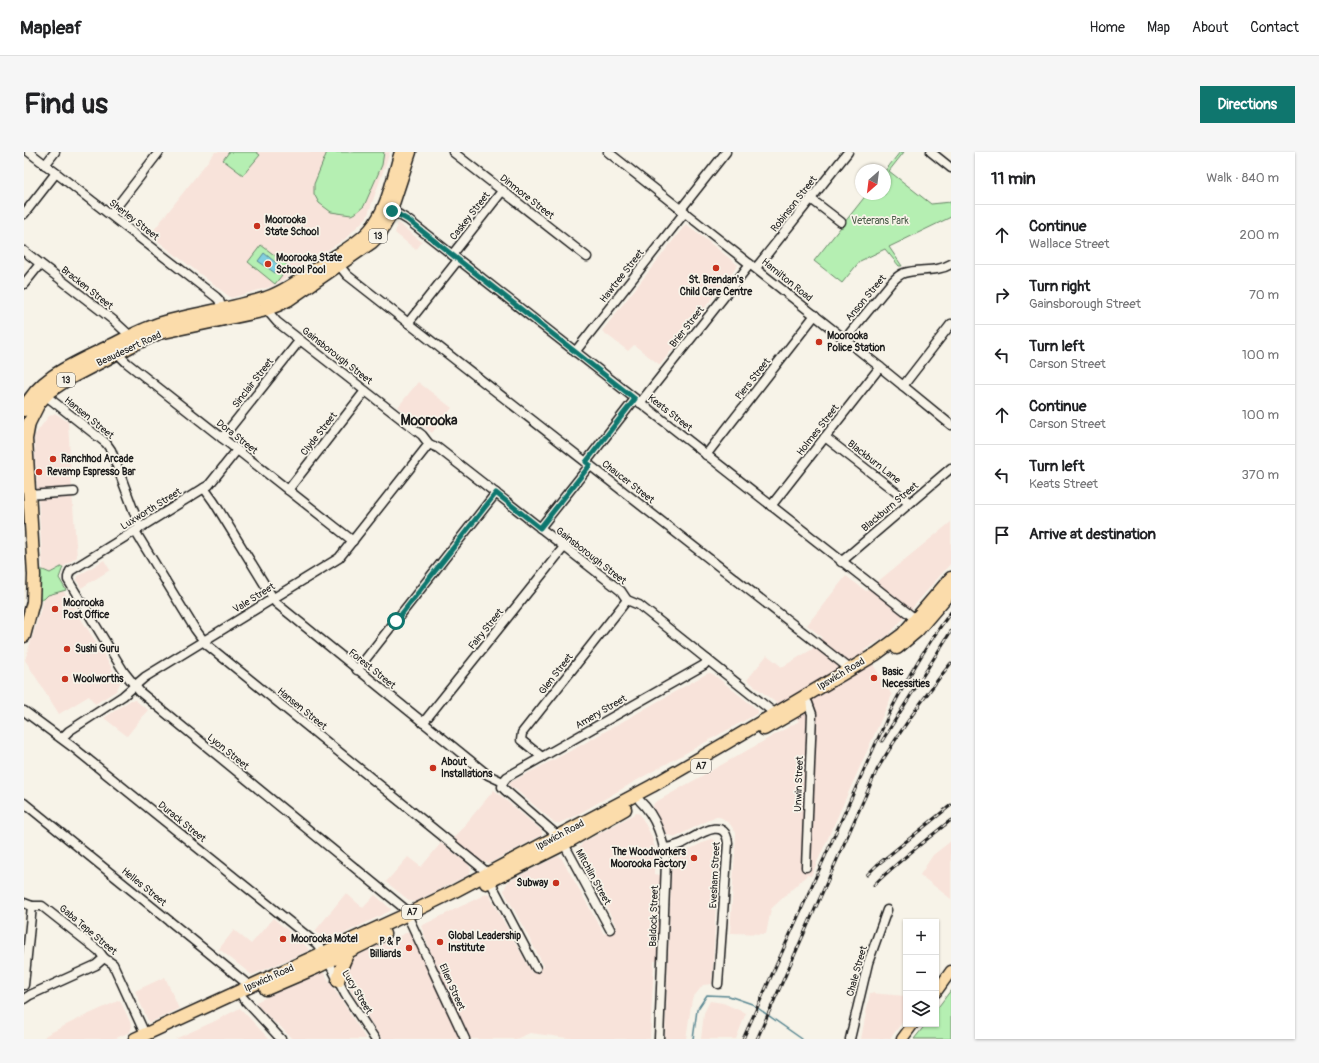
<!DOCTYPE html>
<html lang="en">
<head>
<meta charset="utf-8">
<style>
  body { margin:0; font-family:Pangolin,sans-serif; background:#f6f6f6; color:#202124 }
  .controls { position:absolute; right:12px; bottom:12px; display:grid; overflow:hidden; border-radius:0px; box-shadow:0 1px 3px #0004 }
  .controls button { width:36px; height:36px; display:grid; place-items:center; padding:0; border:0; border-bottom:1px solid #e0e0e0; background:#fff; color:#202124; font:20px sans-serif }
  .compass { position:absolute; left:831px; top:12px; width:36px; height:36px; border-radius:50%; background:#fff; box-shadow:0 1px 3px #0004; rotate:208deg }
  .stop { position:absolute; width:12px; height:12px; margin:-9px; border:3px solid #0f766e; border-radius:50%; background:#fff }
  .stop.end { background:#0f766e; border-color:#fff; box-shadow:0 1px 4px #0008 }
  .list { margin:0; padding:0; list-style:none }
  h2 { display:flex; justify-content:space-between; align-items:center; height:52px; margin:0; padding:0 16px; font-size:17px }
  h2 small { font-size:13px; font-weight:400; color:#757577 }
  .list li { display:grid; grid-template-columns:26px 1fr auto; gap:12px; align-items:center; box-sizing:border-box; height:60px; padding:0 16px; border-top:1px solid #e0e0e0 }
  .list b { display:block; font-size:15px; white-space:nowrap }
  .list p { margin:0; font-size:13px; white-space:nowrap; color:#757577 }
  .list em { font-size:13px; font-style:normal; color:#757577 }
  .icon { flex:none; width:22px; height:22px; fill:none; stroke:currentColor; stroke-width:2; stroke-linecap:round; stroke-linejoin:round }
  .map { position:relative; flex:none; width:927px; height:887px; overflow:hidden; border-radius:0px }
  header { display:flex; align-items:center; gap:24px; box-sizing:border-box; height:56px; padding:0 20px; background:#fff; border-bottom:1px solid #e0e0e0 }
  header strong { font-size:19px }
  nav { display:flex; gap:22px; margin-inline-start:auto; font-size:14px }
  .intro { display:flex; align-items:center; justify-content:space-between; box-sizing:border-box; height:96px; padding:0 24px }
  h1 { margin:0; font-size:28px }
  .button { padding:10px 18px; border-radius:0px; background:#0f766e; color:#fff; font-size:14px; font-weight:700 }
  main { display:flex; gap:24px; padding:0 24px }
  aside { flex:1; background:#fff; border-radius:0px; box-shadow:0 1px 3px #0004 }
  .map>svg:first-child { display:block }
  .built { fill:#f8e3da }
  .green { fill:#b5efb2; stroke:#688667 }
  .water { fill:#82cfe1; stroke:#598792 }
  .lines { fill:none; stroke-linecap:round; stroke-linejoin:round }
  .stream { stroke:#598792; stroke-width:1.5 }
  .minor-casing { stroke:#1c1c1c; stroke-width:11 }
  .major-casing { stroke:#1c1c1c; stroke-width:13 }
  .highway-casing { stroke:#1c1c1c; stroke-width:15 }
  .minor { stroke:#f7f3e8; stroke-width:8 }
  .major { stroke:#fbdcab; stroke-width:10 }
  .highway { stroke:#fbdcab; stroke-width:12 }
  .rail-casing { stroke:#1c1c1c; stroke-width:3 }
  .rail { stroke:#f7f3e8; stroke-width:1.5; stroke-dasharray:4.5; stroke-linecap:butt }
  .route { stroke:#0f766e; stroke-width:5 }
  .poi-dot { fill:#c8321e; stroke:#f7f3e8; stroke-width:1.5 }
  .labels { text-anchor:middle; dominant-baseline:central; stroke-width:3.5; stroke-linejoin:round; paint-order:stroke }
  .shield { fill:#f7f3e8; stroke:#5e5c59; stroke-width:1 }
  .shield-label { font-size:9px; font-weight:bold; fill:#1c1c1c }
  .street-label { font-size:10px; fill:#1c1c1c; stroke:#f7f3e8 }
  .poi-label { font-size:10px; font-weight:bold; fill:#1c1c1c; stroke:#f7f3e8; text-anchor:start }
  .park-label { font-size:10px; fill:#4a5b49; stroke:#f7f3e8 }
  .district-label { font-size:14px; font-weight:bold; fill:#1c1c1c; stroke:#f7f3e8 }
</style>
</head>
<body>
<header>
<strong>Mapleaf</strong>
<nav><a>Home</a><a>Map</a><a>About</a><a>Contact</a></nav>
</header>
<div class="intro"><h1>Find us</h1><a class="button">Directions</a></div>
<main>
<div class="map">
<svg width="927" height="887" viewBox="0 0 927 887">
  <rect width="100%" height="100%" fill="#f7f3e8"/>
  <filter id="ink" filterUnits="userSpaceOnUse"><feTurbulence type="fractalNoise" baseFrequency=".025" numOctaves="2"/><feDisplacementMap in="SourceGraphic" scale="8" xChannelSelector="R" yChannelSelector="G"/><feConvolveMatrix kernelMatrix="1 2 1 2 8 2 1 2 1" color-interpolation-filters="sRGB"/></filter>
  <g filter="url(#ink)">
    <!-- built -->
    <g class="built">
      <path d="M191,0H366L343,65L321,87L249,134L207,146L126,83Z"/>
      <path d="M374,71L398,90L392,98L371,81Z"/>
      <path d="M662,72L714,113L636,213L610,193L604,199L578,179Z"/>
      <path d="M394,230L428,256L408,281L374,255Z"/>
      <path d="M31,261L44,270L48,339L13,340L10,284L24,265Z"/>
      <path d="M48,341L53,405L39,415H37L26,421L19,418L14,343Z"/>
      <path d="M927,370V411L865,483L840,498L868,543L787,724L783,723L747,757L742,782L706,781L712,681L706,672L698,666L692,664L652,685L643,683L629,655L630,651L775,569L723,528L743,503L758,515L787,498L798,485L783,473L822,424L842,439Z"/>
      <path d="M80,408L86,418L57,436L53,428L54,424Z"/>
      <path d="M39,438L95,527L96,531L92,539L71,552L65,544L35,562L1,508L20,447L24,443Z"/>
      <path d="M686,521L689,522L734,558V561L615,627L558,660L536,671H531L490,636L486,635L485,631L552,596L682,522Z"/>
      <path d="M107,548H111L124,558L103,584L80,566Z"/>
      <path d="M470,638L518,679V683L466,711L459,710L429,687Z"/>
      <path d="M612,661L616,662L627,683L631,696L630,722L637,723L634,809H630L626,887H551L506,881L492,887H446L410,809L397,774L464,741L508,821L520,814L480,739L482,733L485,729L534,704L537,705L580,782L593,776L554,699L558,691Z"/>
      <path d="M686,687L691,688L695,692L688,832L679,833L668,847L662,887H641L648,706Z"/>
      <path d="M927,689V747L896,723L909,703Z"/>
      <path d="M417,691L444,712L447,717L446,722L391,750L386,749L362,730L384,705L397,715Z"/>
      <path d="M322,741L339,756L351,743L367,757L366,759L311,786L302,788L291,779Z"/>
      <path d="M249,766L280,792L284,796V799L228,823L195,797L210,778L227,792Z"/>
      <path d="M386,779L401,809L437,887H358L329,843L323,831L321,826L323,814L328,807L332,804Z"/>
      <path d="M298,819L302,824L342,887H268L253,871L252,872L236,856L232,850Z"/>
      <path d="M141,825L155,857L125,871L111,839Z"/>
      <path d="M846,841L882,844V865L866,887H837Z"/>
      <path d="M96,848L108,874L106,880L90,887H19L22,883L52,868Z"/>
      <path d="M686,849L699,851L722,861L712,887H677L680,861Z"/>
      <path d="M216,856L245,887H151L189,870Z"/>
    </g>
    <!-- green -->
    <g class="green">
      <path d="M205,0H232L236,3L219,23L199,8Z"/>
      <path d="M303,0H360L358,13L340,54L333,60L327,63L307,60L295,51L290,42V32Z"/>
      <path d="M876,0H880L865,19L907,52L927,50V65L865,95L878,114H875L861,97L836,109L818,131L790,109L843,42H861V19Z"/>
      <path d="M237,93L265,114L251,132L224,110Z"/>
      <path d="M37,415H39L35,426L42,438L24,443L20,447H13V418H19L26,421Z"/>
      <path d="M927,838V887H890L902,872H912V858Z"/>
    </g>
    <!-- water -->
    <path class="water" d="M240,101L256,114L251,121L234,109Z"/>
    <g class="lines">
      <!-- stream -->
      <path class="stream" d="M669,887L673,858L683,843L705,844L728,852L778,887"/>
      <!-- minor casing -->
      <g class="minor-casing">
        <g id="minor">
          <path d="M5,0L192,145L195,148L198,157"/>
          <path d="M429,0L563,105"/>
          <path d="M584,0L856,215L927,273"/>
          <path d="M907,0L927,16"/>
          <path d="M21,13L31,0"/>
          <path d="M787,47L817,70"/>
          <path d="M657,57L702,0"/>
          <path d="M364,58L374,62L384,68L894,469"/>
          <path d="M0,62L32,21"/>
          <path d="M87,62L135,0"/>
          <path d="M0,99L89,168L102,180L106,188"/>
          <path d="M428,103L479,38"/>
          <path d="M315,113L323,123L826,517"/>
          <path d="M732,116L824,0"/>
          <path d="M0,132L16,112"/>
          <path d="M243,152L247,163L253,170L398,283L405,292L414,296L597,439L603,448L615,453L754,564"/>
          <path d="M384,171L434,108"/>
          <path d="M821,187L867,131C871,127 874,123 880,121C896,116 912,121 927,112"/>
          <path d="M92,197L97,205L103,211L329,389"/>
          <path d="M551,200L661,60"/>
          <path d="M879,234L927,172"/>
          <path d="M21,243L82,291L87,298L116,376"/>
          <path d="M616,251L726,112"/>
          <path d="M801,285L886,351"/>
          <path d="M198,286L276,188"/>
          <path d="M213,298L185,333L46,419L44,425V428L100,520L116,540L386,761"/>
          <path d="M682,303L791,163"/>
          <path d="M562,310L611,247"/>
          <path d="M180,336L190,350L252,451L464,623L479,630"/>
          <path d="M264,338L341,239"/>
          <path d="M4,343L50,340"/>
          <path d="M747,354L856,215"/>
          <path d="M516,376L566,313"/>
          <path d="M111,379L171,477L182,492L464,721"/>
          <path d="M817,410L927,316"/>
          <path d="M333,518L472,341"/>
          <path d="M0,559L50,596L293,792L300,801L321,842L351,887"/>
          <path d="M399,571L540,395"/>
          <path d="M38,586L45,579L99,544L121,525L315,406L405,292"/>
          <path d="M518,605L497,588L498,581L603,448"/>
          <path d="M479,630L483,625L680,513L684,508"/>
          <path d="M479,630L478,635L481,638L534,684L540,692L586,777"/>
          <path d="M616,649C632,664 640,689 642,710L635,887"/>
          <path d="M0,651L227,835"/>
          <path d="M641,696C647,695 653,694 659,691C672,685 701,662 704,691L694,832"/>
          <path d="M782,715L788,562L784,551"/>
          <path d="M466,729L512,816"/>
          <path d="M0,751L8,754H18L75,799L80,806L89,812L121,882"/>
          <path d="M386,769L441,887"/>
          <path d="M0,833L8,754"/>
          <path d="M219,846L257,887"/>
          <path d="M0,847L6,843L72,813L80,806"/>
          <path d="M826,887L844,811L863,758"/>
        </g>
      </g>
      <!-- major casing -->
      <g class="major-casing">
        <g id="major">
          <path d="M912,840L927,819"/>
          <path d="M878,887L889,872"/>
        </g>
      </g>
      <!-- highway casing -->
      <g class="highway-casing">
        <g id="highway">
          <path d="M0,258C14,224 55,210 86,194C103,186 120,176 138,171C172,161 208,157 242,146C264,138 284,122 304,109C318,100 335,91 346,78C364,57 369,26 377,0"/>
          <path d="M0,484L9,450L10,423L2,287L5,271L15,251L26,239L44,227L109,193L135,181L238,159L254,153L264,148L348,90L355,83L364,67L386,0"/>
          <path d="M873,496L893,479L927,439"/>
          <path d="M740,577L778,555"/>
          <path d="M462,731L540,692L601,657"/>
          <path d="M314,829L318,814L324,800"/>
          <path d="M242,837L291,816L360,782"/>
          <path d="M111,887L386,761L429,740L628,634L702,591L852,502L879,482L927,426"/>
        </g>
      </g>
      <!-- minor -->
      <use href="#minor" class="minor"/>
      <!-- major -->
      <use href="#major" class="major"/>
      <!-- highway -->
      <use href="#highway" class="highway"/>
      <!-- rail casing -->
      <g class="rail-casing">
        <g id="rail">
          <path d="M858,589L927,479"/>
          <path d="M843,723L853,713L927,653"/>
          <path d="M850,733C874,709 901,689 927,668"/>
          <path d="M719,887L865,562C883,526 903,492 927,460"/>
          <path d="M733,887L853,618C875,580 900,545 927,511"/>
        </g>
      </g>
      <!-- rail -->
      <use href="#rail" class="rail"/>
    </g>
  </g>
  <g class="lines" filter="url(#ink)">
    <!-- route -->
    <path class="route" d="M368,59L384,68L611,247L562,310L566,313L516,376L472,341L372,469"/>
  </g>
  <!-- markers -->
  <g class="poi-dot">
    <circle cx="233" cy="74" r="4"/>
    <circle cx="244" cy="112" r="4"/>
    <circle cx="692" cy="116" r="4"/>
    <circle cx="795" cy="190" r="4"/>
    <circle cx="29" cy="307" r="4"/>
    <circle cx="15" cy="320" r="4"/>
    <circle cx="31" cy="457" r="4"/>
    <circle cx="43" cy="497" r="4"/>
    <circle cx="850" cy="526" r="4"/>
    <circle cx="41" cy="527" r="4"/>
    <circle cx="409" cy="616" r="4"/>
    <circle cx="670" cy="706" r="4"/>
    <circle cx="532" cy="731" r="4"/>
    <circle cx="259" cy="787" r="4"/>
    <circle cx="416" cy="790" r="4"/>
    <circle cx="385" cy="796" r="4"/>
  </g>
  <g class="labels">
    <!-- shield labels -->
    <g class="shield">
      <rect x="345" y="77" width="18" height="14" rx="3"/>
      <rect x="33" y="221" width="18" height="14" rx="3"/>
      <rect x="667" y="607" width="20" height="14" rx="3"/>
      <rect x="378" y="753" width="20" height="14" rx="3"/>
    </g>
    <g class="shield-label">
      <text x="354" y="84">13</text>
      <text x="42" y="228">13</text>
      <text x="677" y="614">A7</text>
      <text x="388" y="760">A7</text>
    </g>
    <!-- street labels -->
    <g class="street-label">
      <text transform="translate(503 45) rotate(38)">Dinmore Street</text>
      <text transform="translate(770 52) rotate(-52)">Robinson Street</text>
      <text transform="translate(446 64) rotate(-52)">Caskey Street</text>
      <text transform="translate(110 68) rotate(38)">Sherley Street</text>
      <text transform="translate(598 124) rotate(-52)">Hawtree Street</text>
      <text transform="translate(763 128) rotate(39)">Hamilton Road</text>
      <text transform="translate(63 136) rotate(38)">Bracken Street</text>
      <text transform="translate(842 146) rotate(-50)">Anson Street</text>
      <text transform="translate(663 175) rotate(-52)">Brier Street</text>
      <text transform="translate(105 197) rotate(-25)">Beaudesert Road</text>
      <text transform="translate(313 204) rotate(38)">Gainsborough Street</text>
      <text transform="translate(729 227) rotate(-52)">Piers Street</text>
      <text transform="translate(229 231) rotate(-52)">Sinclair Street</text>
      <text transform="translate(646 261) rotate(38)">Keats Street</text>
      <text transform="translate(65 266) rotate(39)">Hansen Street</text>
      <text transform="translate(794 278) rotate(-52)">Holmes Street</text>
      <text transform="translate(295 282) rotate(-52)">Clyde Street</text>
      <text transform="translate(213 285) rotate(38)">Dora Street</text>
      <text transform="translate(850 310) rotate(38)">Blackburn Lane</text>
      <text transform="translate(604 330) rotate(38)">Chaucer Street</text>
      <text transform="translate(866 355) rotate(-40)">Blackburn Street</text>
      <text transform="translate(127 357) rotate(-32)">Luxworth Street</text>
      <text transform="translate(567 404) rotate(38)">Gainsborough Street</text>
      <text transform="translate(230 446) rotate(-32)">Vale Street</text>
      <text transform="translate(462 477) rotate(-51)">Fairy Street</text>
      <text transform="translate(348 517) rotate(39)">Forest Street</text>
      <text transform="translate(532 522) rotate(-52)">Glen Street</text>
      <text transform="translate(817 522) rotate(-31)">Ipswich Road</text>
      <text transform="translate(278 557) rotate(39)">Hansen Street</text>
      <text transform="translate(577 560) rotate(-30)">Amery Street</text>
      <text transform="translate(204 600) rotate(39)">Lyon Street</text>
      <text transform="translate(775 632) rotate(-88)">Unwin Street</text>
      <text transform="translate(158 670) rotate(39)">Durack Street</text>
      <text transform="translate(536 683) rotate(-28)">Ipswich Road</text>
      <text transform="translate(691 723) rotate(-87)">Evesham Street</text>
      <text transform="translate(569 725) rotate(61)">Mitchlin Street</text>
      <text transform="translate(120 735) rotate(39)">Helles Street</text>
      <text transform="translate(630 764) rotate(-88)">Baldock Street</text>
      <text transform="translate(64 778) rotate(40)">Gaba Tepe Street</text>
      <text transform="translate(833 819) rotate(-74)">Chale Street</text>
      <text transform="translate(245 826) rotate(-24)">Ipswich Road</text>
      <text transform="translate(428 835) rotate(66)">Ellen Street</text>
      <text transform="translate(333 840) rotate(59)">Lucy Street</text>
    </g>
    <!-- poi labels -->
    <g class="poi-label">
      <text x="241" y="68">Moorooka<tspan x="241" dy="12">State School</tspan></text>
      <text x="252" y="106">Moorooka State<tspan x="252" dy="12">School Pool</tspan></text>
      <text x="692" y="128" text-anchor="middle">St. Brendan's<tspan x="692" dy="12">Child Care Centre</tspan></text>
      <text x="803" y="184">Moorooka<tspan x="803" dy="12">Police Station</tspan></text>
      <text x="37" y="307">Ranchhod Arcade</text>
      <text x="23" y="320">Revamp Espresso Bar</text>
      <text x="39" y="451">Moorooka<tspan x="39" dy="12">Post Office</tspan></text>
      <text x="51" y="497">Sushi Guru</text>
      <text x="858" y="520">Basic<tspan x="858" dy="12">Necessities</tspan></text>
      <text x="49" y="527">Woolworths</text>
      <text x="417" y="610">About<tspan x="417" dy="12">Installations</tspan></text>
      <text x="662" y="700" text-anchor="end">The Woodworkers<tspan x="662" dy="12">Moorooka Factory</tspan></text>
      <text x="524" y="731" text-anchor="end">Subway</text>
      <text x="424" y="784">Global Leadership<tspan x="424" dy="12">Institute</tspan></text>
      <text x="267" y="787">Moorooka Motel</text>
      <text x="377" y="790" text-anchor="end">P &amp; P<tspan x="377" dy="12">Billiards</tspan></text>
    </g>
    <!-- park labels -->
    <g class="park-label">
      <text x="856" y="69">Veterans Park</text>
    </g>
    <!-- district labels -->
    <g class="district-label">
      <text x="405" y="268">Moorooka</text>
    </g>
  </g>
</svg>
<div class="controls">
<button>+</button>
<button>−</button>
<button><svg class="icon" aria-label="layers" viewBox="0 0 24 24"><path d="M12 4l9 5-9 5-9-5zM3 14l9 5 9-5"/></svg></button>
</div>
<svg class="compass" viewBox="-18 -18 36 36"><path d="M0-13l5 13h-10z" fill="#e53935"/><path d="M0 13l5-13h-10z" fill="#757577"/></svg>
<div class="stop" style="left:372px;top:469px"></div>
<div class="stop end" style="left:368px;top:59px"></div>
</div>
<aside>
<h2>11 min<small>Walk · 840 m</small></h2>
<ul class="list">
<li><svg class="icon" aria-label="ahead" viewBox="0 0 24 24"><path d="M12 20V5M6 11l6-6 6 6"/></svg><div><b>Continue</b><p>Wallace Street</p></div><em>200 m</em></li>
<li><svg class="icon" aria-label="right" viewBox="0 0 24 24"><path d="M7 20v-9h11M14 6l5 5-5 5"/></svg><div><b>Turn right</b><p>Gainsborough Street</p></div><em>70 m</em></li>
<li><svg class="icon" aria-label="left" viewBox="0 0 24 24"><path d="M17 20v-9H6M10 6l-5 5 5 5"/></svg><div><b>Turn left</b><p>Carson Street</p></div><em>100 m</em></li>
<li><svg class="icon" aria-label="ahead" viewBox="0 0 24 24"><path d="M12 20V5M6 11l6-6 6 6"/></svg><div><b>Continue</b><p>Carson Street</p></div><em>100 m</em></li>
<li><svg class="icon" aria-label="left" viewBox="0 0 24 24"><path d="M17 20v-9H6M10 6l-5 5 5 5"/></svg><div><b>Turn left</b><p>Keats Street</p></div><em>370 m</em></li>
<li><svg class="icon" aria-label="arrive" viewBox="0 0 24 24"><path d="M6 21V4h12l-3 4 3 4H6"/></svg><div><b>Arrive at destination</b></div></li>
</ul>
</aside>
</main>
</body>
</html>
